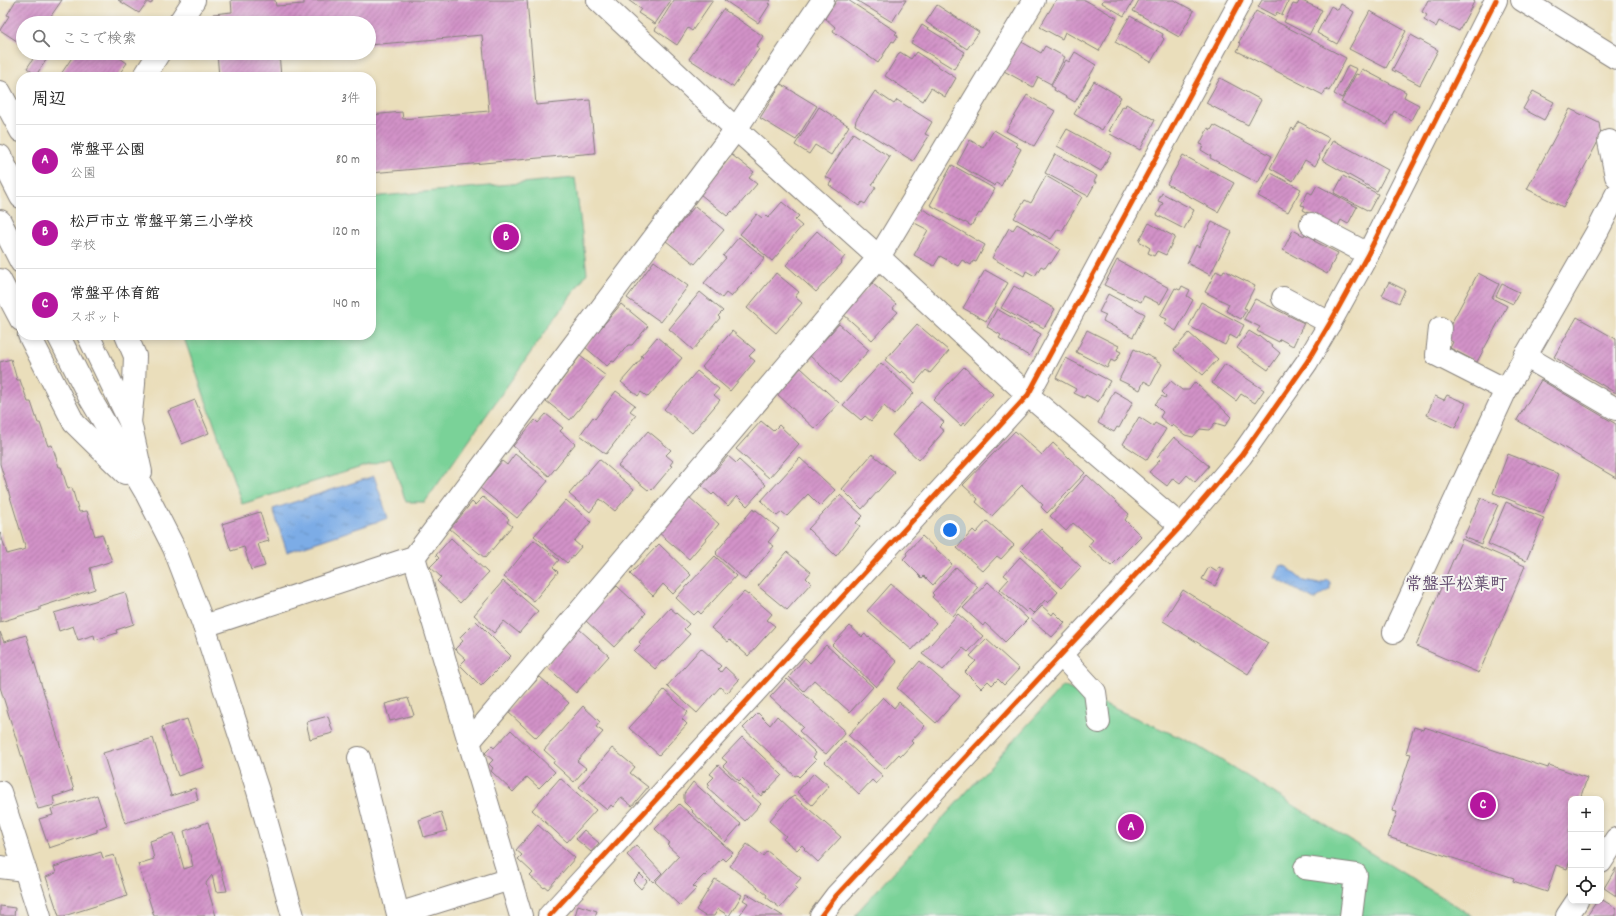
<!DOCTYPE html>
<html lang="ja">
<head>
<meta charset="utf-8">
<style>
  body { margin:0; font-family:Dekko,"Klee One",sans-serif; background:#f2f2f2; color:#222 }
  .controls { position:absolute; right:12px; bottom:12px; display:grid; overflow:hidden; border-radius:8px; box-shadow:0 2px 6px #0003 }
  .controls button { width:36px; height:36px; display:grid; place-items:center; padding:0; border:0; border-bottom:1px solid #e0e0e0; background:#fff; color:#222; font:20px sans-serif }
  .you { position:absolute; left:950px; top:530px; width:14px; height:14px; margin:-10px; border:3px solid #fff; border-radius:50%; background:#1a73e8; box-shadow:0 0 0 6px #1a73e833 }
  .badge { display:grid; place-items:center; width:26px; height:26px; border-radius:50%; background:#b5179e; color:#fff; font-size:13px; font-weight:700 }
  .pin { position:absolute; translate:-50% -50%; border:2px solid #fff; box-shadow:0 1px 4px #0006 }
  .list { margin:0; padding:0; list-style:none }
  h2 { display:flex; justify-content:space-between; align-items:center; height:52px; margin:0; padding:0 16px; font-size:17px }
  h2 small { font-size:13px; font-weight:400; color:#767676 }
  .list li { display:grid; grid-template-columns:26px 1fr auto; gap:12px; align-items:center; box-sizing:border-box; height:72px; padding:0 16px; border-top:1px solid #e0e0e0 }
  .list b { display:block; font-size:15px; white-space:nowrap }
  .list p { margin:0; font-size:13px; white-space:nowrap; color:#767676 }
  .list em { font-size:13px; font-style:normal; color:#767676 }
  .icon { flex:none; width:22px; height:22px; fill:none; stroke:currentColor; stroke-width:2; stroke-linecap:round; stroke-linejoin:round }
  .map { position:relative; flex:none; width:1616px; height:916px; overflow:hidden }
  .search { position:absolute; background:#fff; box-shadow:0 2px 6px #0003; left:16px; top:16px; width:360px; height:44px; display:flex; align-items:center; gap:10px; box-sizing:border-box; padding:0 14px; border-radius:22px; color:#767676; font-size:15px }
  .panel { position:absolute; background:#fff; box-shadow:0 2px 6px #0003; left:16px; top:72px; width:360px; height:268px; border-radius:16px }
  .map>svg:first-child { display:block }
  .park { fill:#7ad298; stroke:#4e7a6a }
  .water { fill:url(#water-ripples); stroke:#4f6790 }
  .building { fill:url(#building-hatch) }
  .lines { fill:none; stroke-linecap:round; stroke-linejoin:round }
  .minor-casing { stroke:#86807b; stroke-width:24 }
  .minor { stroke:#fff; stroke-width:22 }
  .cycleway-casing { stroke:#f6f6f2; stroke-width:8 }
  .cycleway { stroke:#e8590c; stroke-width:5 }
  .labels { text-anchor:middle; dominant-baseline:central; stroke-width:4; stroke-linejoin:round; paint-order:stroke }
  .neighbourhood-label { font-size:17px; font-weight:bold; fill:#60496c; stroke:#f6f6f2 }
</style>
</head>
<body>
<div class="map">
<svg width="1616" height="916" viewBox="0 0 1616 916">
  <defs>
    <pattern id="water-ripples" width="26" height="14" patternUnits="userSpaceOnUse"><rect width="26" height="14" fill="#7cace6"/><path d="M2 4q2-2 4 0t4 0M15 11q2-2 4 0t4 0" fill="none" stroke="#658cbc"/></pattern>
    <pattern id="building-hatch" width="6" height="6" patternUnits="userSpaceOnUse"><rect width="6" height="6" fill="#d292c7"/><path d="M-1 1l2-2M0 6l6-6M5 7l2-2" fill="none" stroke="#aa77a3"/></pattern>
  </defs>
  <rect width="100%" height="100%" fill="#f6f6f2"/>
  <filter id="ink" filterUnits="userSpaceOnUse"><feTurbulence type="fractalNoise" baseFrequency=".025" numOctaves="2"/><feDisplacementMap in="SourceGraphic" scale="8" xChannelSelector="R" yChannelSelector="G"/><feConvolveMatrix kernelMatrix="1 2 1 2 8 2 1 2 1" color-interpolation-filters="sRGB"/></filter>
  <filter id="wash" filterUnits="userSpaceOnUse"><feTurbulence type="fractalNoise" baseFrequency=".012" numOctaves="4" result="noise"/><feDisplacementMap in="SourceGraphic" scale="16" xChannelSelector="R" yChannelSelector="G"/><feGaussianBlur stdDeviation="0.9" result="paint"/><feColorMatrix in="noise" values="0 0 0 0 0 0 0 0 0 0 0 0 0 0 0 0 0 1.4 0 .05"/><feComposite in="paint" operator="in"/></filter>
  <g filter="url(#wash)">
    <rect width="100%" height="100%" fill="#eadebb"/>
    <!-- park -->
    <g class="park">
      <path d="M575,178L587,273L425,502H406L391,458L242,504L183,335H371V197Z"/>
      <path d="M1063,686L1195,744L1472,916H855L860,909Z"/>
    </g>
    <!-- water -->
    <g class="water">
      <path d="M374,476L388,518L287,552L273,509Z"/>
      <path d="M1281,565L1287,567L1303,581L1319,584L1328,580L1330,582V589L1314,600L1275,578Z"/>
    </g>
    <g id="blocks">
      <!-- building -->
      <g class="building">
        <path d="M16,0H62L46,23H23V45L0,30L9,16L7,15Z"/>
        <path d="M118,0H153L151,4L147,2L139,13Z"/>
        <path d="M231,0H275L276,6L304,4V0H527L536,105L590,100L595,153L371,173V115L402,112L403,119L489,111L482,35L369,45V23H214L213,14L232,12Z"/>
        <path d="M628,0H671L655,24L638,13L641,9Z"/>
        <path d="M674,0H713L692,31L688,28L677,45L655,30Z"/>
        <path d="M724,0H771L768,4H770L758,23Z"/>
        <path d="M837,0H848L897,32L895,34L898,36L894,42L892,41L878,63L833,31L835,27L825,18Z"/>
        <path d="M856,0H906L892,22Z"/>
        <path d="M1056,0H1085L1117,18L1099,51L1065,32L1062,39L1040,27Z"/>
        <path d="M1103,0H1134L1124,16L1102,3Z"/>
        <path d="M1139,0H1174L1194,11L1179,37L1133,11Z"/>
        <path d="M1262,0H1289L1282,15L1277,12L1275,16L1258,7Z"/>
        <path d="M1300,0L1322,10L1309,35L1284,22L1293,4L1297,5Z"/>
        <path d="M1428,0H1475L1459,31L1439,21L1436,27L1424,20L1427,15L1422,12Z"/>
        <path d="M1341,4L1354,12L1337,44L1317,33L1331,6L1338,10Z"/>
        <path d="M937,5L979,32L967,49L926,22Z"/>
        <path d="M723,9L763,36L756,47L759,49L733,87L689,59Z"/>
        <path d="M1256,11L1346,58L1329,91L1326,89L1323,95L1237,51L1241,44L1239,42Z"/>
        <path d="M1370,11L1406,31L1386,68L1349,49Z"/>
        <path d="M1130,16L1163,34L1162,37L1164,39L1151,62L1115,42Z"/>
        <path d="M922,25L965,52L954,69L911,43Z"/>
        <path d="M1411,35L1438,50L1420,85L1392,70Z"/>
        <path d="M1020,41L1041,53L1045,46L1065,57L1051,84L1038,77L1033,87L1004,71Z"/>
        <path d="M900,52L911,59L916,52L956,78L945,97L931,88L923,101L885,76Z"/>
        <path d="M1075,52L1096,65L1075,102L1054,90L1055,88L1051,86L1066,60L1069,62Z"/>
        <path d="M37,53H51L36,75L27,68Z"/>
        <path d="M75,53H113L127,63L117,77H59Z"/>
        <path d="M217,53H279L281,77H219Z"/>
        <path d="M1348,65L1357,69L1342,98L1334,94Z"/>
        <path d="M1362,69L1406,92L1404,97L1419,105L1411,120L1394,111L1387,125L1341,102L1356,74L1359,75Z"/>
        <path d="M1220,78L1261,100L1248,125L1206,103Z"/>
        <path d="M1094,81L1121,97L1102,130L1074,114Z"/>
        <path d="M781,84L817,106L796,140L760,118Z"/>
        <path d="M875,91L894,104L897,100L932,122L925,134L929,136L913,161L855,125L856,120Z"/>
        <path d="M1533,91L1554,102L1544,120L1523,109Z"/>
        <path d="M1027,95L1055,111L1034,146L1006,131Z"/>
        <path d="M1126,104L1155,120L1140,150L1110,134L1112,132L1109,131L1123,106L1125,107Z"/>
        <path d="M819,107L849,126L831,155L815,145L809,154L795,145Z"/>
        <path d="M1570,109L1599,123L1601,136L1563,207L1527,189Z"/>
        <path d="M1299,122L1329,138L1319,156L1320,157L1315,166L1305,160L1293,181L1270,168L1292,128L1294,130Z"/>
        <path d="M1214,125L1272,156L1258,183L1210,158L1211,156L1201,150L1203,145L1200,144L1208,128L1211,130Z"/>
        <path d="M1067,129L1111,153L1101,171L1057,146Z"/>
        <path d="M994,130L1018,144L1016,146L1021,149L1001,186L996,183L995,186L957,164L970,140L983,148Z"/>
        <path d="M853,133L890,157L872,185L876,187L865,204L862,202L859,206L829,185L832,180L825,177Z"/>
        <path d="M1333,140L1388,170L1377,191L1322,160Z"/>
        <path d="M1055,154L1097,176L1094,182H1096L1088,196L1045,173Z"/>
        <path d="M732,155L754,172L749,178L757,184L733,212L732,211L727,216L700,194Z"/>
        <path d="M1183,155L1234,183L1218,212L1167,184Z"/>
        <path d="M952,165L995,189L981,214L979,213L971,226L965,222L964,223L930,205Z"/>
        <path d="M1271,173L1301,189L1288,212L1258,196Z"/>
        <path d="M1046,176L1082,197L1062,231L1058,229L1051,239L1014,218L1025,200L1031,203Z"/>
        <path d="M1343,176L1378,194L1369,211L1334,193Z"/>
        <path d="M1317,185L1357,207L1348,224L1341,220L1337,228L1303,210L1305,206L1301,205L1308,192L1312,194Z"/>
        <path d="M1162,193L1194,210L1184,229L1157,215L1163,203L1158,201Z"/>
        <path d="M782,202L799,216L795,220L802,226L772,261L740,234L757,214L762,218L765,215L768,218Z"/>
        <path d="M695,206L724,230L695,264L666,241Z"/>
        <path d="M919,207L985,245L976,262L973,261L971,265L962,260L958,266L940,256L934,266L914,255L928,230L911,221Z"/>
        <path d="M1212,222L1232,232L1210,275L1187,263L1196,245L1199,247Z"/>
        <path d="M1149,223L1175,237L1166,255L1157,251L1154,256L1148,253L1150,248L1139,241Z"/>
        <path d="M1017,224L1060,249L1051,263L1049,262L1045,268L1041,266L1035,276L1026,271L1024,276L992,258L1009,228L1013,230Z"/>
        <path d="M1293,230L1304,236L1305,234L1315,239L1314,241L1338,253L1327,274L1283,250Z"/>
        <path d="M817,231L845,256L841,261L842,263L816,292L786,265Z"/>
        <path d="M739,237L765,258L731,297L726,293L722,298L704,283L726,258L723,256Z"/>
        <path d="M1117,260L1169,288L1160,304L1144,296L1141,302L1104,285Z"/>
        <path d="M654,261L688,286L661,322L627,298Z"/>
        <path d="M985,270L1008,283L986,321L963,308Z"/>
        <path d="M1224,270L1255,286L1244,308L1247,309L1241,319L1226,311L1229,304L1205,292L1216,271L1222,274Z"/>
        <path d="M776,273L799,292L795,297L802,303L776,333L747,308Z"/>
        <path d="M1478,273L1499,284L1492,298L1507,306L1477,362L1450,348L1453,342L1444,337Z"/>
        <path d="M1389,282L1405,290L1399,303L1382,295Z"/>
        <path d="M872,283L896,304L893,308L898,312L872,340L843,314Z"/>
        <path d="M1502,284L1519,292L1513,304L1496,296Z"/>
        <path d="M1014,286L1055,309L1044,328L1032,322L1030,324L1001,308Z"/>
        <path d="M1182,286L1190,290L1187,296L1193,300L1176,331L1164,324L1167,319L1160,316L1175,288L1180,290Z"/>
        <path d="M700,292L723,311L718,316L720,318L693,350L669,329Z"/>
        <path d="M1108,294L1145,314L1133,337L1103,321L1106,315L1099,312Z"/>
        <path d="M1255,299L1304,323L1293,346L1280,339L1279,342L1257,331L1260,327L1244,319Z"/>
        <path d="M1201,302L1244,325L1237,339L1230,335L1225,345L1189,326Z"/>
        <path d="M621,304L648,326L632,345H628L614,362L612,361L607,366L585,347Z"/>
        <path d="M997,309L1041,334L1029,356L999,338L1001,335L987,327Z"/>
        <path d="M1577,317L1616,339V393L1554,357Z"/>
        <path d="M839,324L869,350L840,383L810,356Z"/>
        <path d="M917,324L949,351L930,373L926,370L915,383L902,371L900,373L885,360Z"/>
        <path d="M1087,330L1119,346L1117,350L1121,352L1115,362L1111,360L1107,368L1076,352Z"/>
        <path d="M732,331L755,350L749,356L755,361L730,391L702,367Z"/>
        <path d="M1249,331L1259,337L1260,336L1280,353L1268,370L1237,348Z"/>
        <path d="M1189,333L1218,359L1203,375L1174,350Z"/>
        <path d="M657,337L682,358L648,397L641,392L638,396L621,382L643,357L641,356Z"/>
        <path d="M1134,349L1157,360V362L1162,364L1151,385L1144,381L1140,390L1119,380Z"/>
        <path d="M580,356L606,376L570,420L546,401Z"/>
        <path d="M1066,358L1110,381L1098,402L1086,395L1084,398L1074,393L1076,389L1056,378Z"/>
        <path d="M11,359L17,380H20L28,402H31L38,423H40L48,446L52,445L59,467H61L68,489L72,488L79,512L87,511L95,536L102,534L112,561L90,568L95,589L40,607V610L0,622V532L7,554L26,549L0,464V362Z"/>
        <path d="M881,363L914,393L894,415L884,406L871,421L865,416L861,420L843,405Z"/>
        <path d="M1225,364L1264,390L1255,403L1241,394L1236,401L1212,383Z"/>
        <path d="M964,367L993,394L965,425L963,423L961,426L933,400Z"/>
        <path d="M801,368L839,403L815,429L777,394Z"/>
        <path d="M697,371L719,389L714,395L720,400L692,433L664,409Z"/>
        <path d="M1541,380L1616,424V478L1517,420Z"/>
        <path d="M1171,381L1182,390H1189L1195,382L1231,417L1225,426L1215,423L1209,430L1200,429L1193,437L1185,435L1173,425L1171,427L1160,417L1163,412L1155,404L1162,396L1165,398L1166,396L1162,392Z"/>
        <path d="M616,391L635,405L630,411L636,415L606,454L580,435L593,417L595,419Z"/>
        <path d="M1114,391L1133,402L1119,428L1117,427L1114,432L1098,423Z"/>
        <path d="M1447,395L1466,403L1455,428L1427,415L1435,396L1444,400Z"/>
        <path d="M195,400L209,433L182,444L168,411Z"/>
        <path d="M921,402L944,422L939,427L944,431L919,460L892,435Z"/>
        <path d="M546,414L563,428L560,431L575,444L549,476L513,446L535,420L538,423Z"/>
        <path d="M1139,417L1153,426L1155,423L1166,429L1147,460L1123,444Z"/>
        <path d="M761,421L773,431L779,425L799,444L769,478L736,449Z"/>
        <path d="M648,431L671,450L666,455L673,461L670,465L672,466L652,490L650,488L648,490L618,466Z"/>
        <path d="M1015,431L1042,455L1053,443L1085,473L1047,513L1041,507L1043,505L1022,485L992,516L976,502L978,499L963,485Z"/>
        <path d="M1174,437L1209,466L1195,482L1187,475L1180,483L1173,478L1167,486L1149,472L1160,460L1157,457Z"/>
        <path d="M515,454L548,481L517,518L480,488L502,461L507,465Z"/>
        <path d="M872,454L895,472L862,509L842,489Z"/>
        <path d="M1508,454L1559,474L1543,513L1493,493Z"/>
        <path d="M728,456L736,463L739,460L766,485L747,506L737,496L728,506L714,493L712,495L702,486Z"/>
        <path d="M800,458L835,490L820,506L808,494L787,516L782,512L777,516L761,501Z"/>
        <path d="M599,459L634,489L615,511L600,499L590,512L569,494Z"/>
        <path d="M1087,475L1129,514L1125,520L1141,536L1111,566L1088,546L1093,540L1073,523L1066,531L1050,516Z"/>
        <path d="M840,495L863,516L856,523L860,526L836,556L808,529Z"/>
        <path d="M483,497L509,519L507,522L512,526L485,558L450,529L472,502L475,505Z"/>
        <path d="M689,497L719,524L689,559L658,532Z"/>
        <path d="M1481,498L1498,505L1481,544L1464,537Z"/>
        <path d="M566,500L591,522L574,541L581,547L567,563L534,536Z"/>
        <path d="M1506,502L1544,518L1526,561L1488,544Z"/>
        <path d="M753,509L754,511L756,510L779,529L768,542L774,546L745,580L716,554L717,553L716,552Z"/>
        <path d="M260,512L269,541L258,544L265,566L251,570L244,547L231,551L222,524Z"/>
        <path d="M987,521L1014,545L1001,559L997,556L983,571L957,548L973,530L976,533Z"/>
        <path d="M1041,529L1081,567L1061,588L1021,550Z"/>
        <path d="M922,536L952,564L933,585L924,576L922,578L903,559L907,555L906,553Z"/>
        <path d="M451,538L488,573L460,603L437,581L441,577L430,567L439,558L436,555Z"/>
        <path d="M1462,539L1525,566L1479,673L1416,646Z"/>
        <path d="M534,540L559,560L553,567L558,572L534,601L504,577Z"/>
        <path d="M659,544L691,575L673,594L663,584L653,596L630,574Z"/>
        <path d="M787,552L811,572L806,578L811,583L787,610L758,586Z"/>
        <path d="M715,556L736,576L701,614L698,611L694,615L676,598Z"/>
        <path d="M1020,557L1058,592L1048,603L1045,600L1033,613L1029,609L1026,612L1000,589L1009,579L1004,575Z"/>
        <path d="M956,567L978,587L953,616L932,597L934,595L932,593Z"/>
        <path d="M1209,567L1217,572L1219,567L1224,569L1215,586L1202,579Z"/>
        <path d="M503,581L538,611L519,633L504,621L494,633L474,615Z"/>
        <path d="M988,582L1028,619L1005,642L985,623L983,626L963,608Z"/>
        <path d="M891,584L936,623L912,650L867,611Z"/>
        <path d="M617,586L646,613L614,647L585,620Z"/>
        <path d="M1183,590L1268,643L1248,674L1163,621Z"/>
        <path d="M125,592L134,624L116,630L117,633L95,640L94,635L78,640L73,626L59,631L54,613Z"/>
        <path d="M744,592L748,595L749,594L772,614L767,620L775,626L748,656L730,640L728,642L711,628Z"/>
        <path d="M1042,606L1052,615L1054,612L1065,623L1052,637L1030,618Z"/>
        <path d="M670,608L689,624L684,629L690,634L664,662L662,661L655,669L634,651L641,644L639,642Z"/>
        <path d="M958,614L983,636L968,652L963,648L943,670L922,654Z"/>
        <path d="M476,621L511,656L481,686L460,665L466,659L455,649L463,641L460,637Z"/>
        <path d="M850,626L862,637L865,634L868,638L869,637L897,662L876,687L832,645Z"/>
        <path d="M579,629L609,656L576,693L546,666Z"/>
        <path d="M0,632L4,642L26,635L74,790L53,797L55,805L38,809L0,687Z"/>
        <path d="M986,639L1019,669L1004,685L998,679L992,685L988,681L981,688L965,672L976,661L970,656Z"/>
        <path d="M826,645L873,687L850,712L814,680L804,691L789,677L805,658L810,663Z"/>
        <path d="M701,648L721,666L718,669L721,672L725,667L739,680L727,693L720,687L697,713L667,686Z"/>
        <path d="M920,661L960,696L936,723L897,688Z"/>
        <path d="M540,677L569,703L536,738L507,711Z"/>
        <path d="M787,679L843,729L845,733L826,754L822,751V752L799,731L803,727L770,697Z"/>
        <path d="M664,690L688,712L682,719L687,724L659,755L629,728Z"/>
        <path d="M883,697L894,708L899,702L925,726L911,741L913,743L901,756L899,754L885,769L848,735Z"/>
        <path d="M408,698L414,715L390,721L385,704Z"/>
        <path d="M583,706L600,722L596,727L603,732L577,761L586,768L574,782L553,763L555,760L544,750Z"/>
        <path d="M758,713L770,725L777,716L816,753L813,757L816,760L799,777L797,775L795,776L743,728Z"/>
        <path d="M328,716L333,733L310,739L306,722Z"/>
        <path d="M187,719L204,767L178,776L162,727Z"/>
        <path d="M1414,727L1423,730L1424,727L1548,768L1549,765L1587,778L1580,799H1571V826L1569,833L1571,834V858L1567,869L1556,865L1547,892L1513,881L1514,878L1388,837L1397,812L1392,811L1411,754L1406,753Z"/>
        <path d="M511,730L555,772L539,788L527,777L513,792L491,771L493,768L489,764L493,760L485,753L492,746L494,748Z"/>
        <path d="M742,737L782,775L765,793L764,792L761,796L742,778L739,781L723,766L727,762L722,758Z"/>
        <path d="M153,738L171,796L195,788L198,800L125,823L103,753Z"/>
        <path d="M845,741L883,776L876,784L872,780L859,794L825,762Z"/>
        <path d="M612,748L635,767L630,773L648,787L632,806L621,797L613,807L611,805L607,810L579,787Z"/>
        <path d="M718,765L761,804L745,821L707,787L710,785L708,783L714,777L710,774Z"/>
        <path d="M814,773L829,786L812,805L797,792Z"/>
        <path d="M560,778L596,810L567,842L532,810Z"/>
        <path d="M693,782L741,824L725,842L692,812L693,811L684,802V794Z"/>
        <path d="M97,795L107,825L97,829V832L49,848L39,819L53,815L51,809Z"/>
        <path d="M794,796L841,837L818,862L804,849L805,848L802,845L797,850L783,839L786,836L769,821L788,800Z"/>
        <path d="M679,804L733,853L725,861L722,858L705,876L704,875L693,886L696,889L680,906L655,882L679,856L667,845L670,843L655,829Z"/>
        <path d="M441,812L447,831L424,837L419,820Z"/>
        <path d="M208,822L227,891L216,892L212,875L206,883L216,916H154L138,864L154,859L150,841L174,833L184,869L193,866L184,831Z"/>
        <path d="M538,825L575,858L548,889L545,887L544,888L530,876L533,873L518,859L522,855L516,850Z"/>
        <path d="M584,830L599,843L591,852L576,839Z"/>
        <path d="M747,844L763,856L767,851L801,878L794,886L797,888L780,908L766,897L767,895L730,866Z"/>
        <path d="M636,845L662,873L653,882L627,855Z"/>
        <path d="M101,852L103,858L114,855L127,896L64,916H59L46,877L56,873L54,867Z"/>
        <path d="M1616,868V896L1604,888Z"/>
        <path d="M640,874L647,881L641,889L633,881Z"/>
        <path d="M715,879L742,895L729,916L718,909L714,916H705L696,910Z"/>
        <path d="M747,894L783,916H739L748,903L743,900Z"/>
        <path d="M1601,899L1616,908V916H1587L1597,901H1601Z"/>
        <path d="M578,905L597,911L595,916H575Z"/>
        <path d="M0,906L15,908L14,916H0Z"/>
      </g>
    </g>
  </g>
  <g filter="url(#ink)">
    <use href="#blocks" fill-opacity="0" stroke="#86807b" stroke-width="1"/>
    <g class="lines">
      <!-- minor casing -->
      <g class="minor-casing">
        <g id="minor">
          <path d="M598,0L736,129L879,257L1028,395L1181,526"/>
          <path d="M1522,0L1616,58"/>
          <path d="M179,23L194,0"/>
          <path d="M144,77L159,53"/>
          <path d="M0,92L21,131"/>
          <path d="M1609,141L1616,176"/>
          <path d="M0,156L21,197"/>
          <path d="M0,221L21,262"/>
          <path d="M1311,224L1368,254"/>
          <path d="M0,280L21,320"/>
          <path d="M1283,298L1330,323"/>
          <path d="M1440,328L1437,355L1506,390"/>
          <path d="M29,335L74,423L125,473"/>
          <path d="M58,335L90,398L146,493L174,548L204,626L258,791L293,916"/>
          <path d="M88,335L130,422L141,472"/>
          <path d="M126,335L135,356L134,384L130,422"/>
          <path d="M1525,356L1616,409"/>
          <path d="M414,557L521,916"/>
          <path d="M204,626L414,557L736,129L823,0"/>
          <path d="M1394,632L1506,390L1597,232L1616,195"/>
          <path d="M1061,655L1095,692L1099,722"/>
          <path d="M469,742L879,257L1034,0"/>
          <path d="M359,758L398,914L510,879"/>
          <path d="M0,792L40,916"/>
          <path d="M1601,862L1616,839"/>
          <path d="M0,867L25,870"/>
          <path d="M1305,868L1356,875L1351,916"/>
          <path d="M549,916L1028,395L1241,0"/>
          <path d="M821,916L836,896L1181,526L1241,456L1307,362L1330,323L1368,254L1496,0"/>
          <path d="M1567,916L1577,901"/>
        </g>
      </g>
      <!-- minor -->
      <use href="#minor" class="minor"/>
      <!-- cycleway casing -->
      <g class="cycleway-casing">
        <g id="cycleway">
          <path d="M549,916L1028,395L1241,0"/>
          <path d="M821,916L836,896L1181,526L1241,456L1307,362L1330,323L1368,254L1496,0"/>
        </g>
      </g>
      <!-- cycleway -->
      <use href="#cycleway" class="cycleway"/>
    </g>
  </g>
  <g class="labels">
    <!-- neighbourhood labels -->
    <g class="neighbourhood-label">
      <text x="1456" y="586">常盤平松葉町</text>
    </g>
  </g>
</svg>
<div class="controls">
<button>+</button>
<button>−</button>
<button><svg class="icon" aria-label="locate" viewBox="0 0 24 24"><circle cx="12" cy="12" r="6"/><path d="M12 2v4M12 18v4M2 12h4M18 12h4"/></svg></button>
</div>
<div class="you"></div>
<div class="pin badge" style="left:1131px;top:827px">A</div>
<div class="pin badge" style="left:506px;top:237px">B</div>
<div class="pin badge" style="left:1483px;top:805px">C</div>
<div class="search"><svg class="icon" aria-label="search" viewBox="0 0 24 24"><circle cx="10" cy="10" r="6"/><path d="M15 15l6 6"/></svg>ここで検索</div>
<section class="panel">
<h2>周辺<small>3件</small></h2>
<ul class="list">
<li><span class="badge">A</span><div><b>常盤平公園</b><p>公園</p></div><em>80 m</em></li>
<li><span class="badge">B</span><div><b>松戸市立 常盤平第三小学校</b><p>学校</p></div><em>120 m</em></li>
<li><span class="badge">C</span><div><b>常盤平体育館</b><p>スポット</p></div><em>140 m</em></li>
</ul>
</section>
</div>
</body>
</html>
